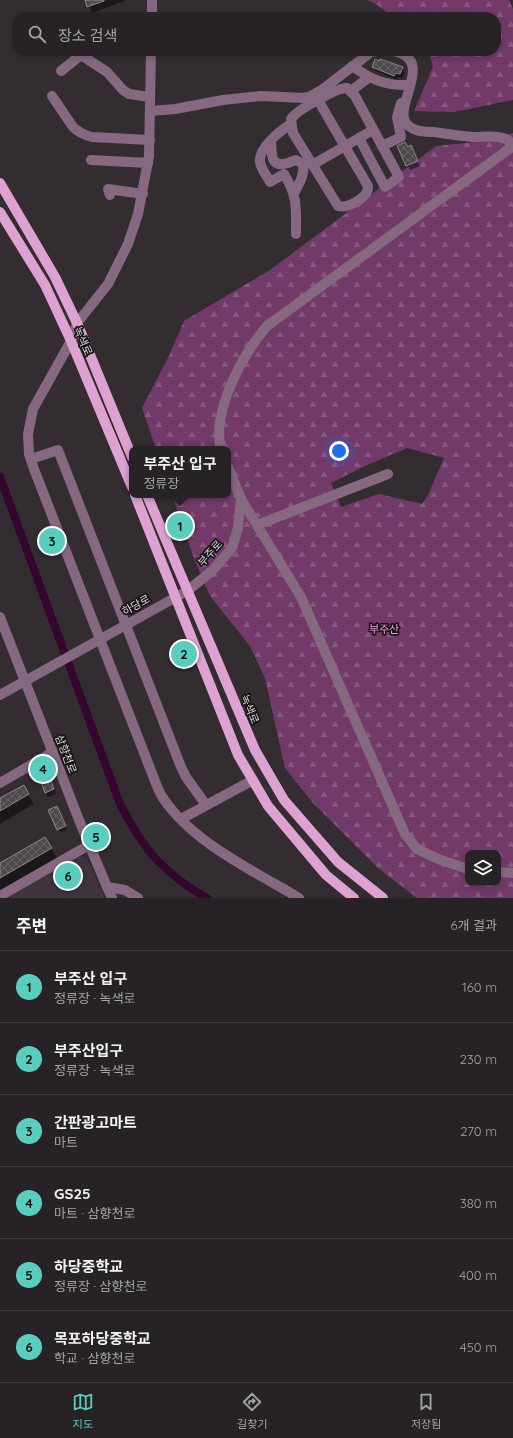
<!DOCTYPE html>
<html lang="ko">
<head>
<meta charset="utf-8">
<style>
  body { margin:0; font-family:Quicksand,"Noto Sans KR",sans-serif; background:#2e2a2d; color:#f1f3f6 }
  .controls { position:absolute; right:12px; bottom:12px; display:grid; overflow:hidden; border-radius:8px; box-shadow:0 2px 6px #0003 }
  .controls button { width:36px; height:36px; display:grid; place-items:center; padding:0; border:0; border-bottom:1px solid #423f42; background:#262225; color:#f1f3f6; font:20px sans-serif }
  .you { position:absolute; left:339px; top:451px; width:14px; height:14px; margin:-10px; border:3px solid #fff; border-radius:50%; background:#1a73e8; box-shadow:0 0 0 6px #1a73e833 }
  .badge { display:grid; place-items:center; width:26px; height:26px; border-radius:50%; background:#59cebe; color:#111; font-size:13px; font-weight:700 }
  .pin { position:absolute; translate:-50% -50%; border:2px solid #fff; box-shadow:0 1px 4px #0006 }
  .popup { position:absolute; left:129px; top:446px; width:102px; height:52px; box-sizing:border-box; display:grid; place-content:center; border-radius:8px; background:#262225; filter:drop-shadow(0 1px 3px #0005); font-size:13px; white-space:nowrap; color:#a4a4a7 }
  .popup b { font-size:15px; color:#f1f3f6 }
  .popup::after { content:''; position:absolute; left:50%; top:100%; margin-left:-8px; border:8px solid transparent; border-top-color:#262225 }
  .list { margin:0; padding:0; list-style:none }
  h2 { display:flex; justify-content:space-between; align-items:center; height:52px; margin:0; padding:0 16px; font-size:17px }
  h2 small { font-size:13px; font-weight:400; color:#a4a4a7 }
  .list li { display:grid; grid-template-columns:26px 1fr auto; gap:12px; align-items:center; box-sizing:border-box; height:72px; padding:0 16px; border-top:1px solid #423f42 }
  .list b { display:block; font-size:15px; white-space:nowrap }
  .list p { margin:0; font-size:13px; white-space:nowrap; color:#a4a4a7 }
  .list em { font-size:13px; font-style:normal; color:#a4a4a7 }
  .icon { flex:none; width:22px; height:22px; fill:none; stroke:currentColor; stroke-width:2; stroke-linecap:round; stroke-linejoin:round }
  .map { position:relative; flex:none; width:513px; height:898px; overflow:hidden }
  .search { position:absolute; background:#262225; box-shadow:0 2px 6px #0003; left:12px; right:12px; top:12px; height:44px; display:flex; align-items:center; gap:10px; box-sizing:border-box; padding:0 14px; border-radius:16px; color:#a4a4a7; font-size:15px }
  .sheet { height:484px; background:#262225 }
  nav { display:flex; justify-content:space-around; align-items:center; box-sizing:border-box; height:56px; border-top:1px solid #423f42; background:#262225; font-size:11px; color:#a4a4a7 }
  nav a { display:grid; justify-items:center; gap:2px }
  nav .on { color:#59cebe }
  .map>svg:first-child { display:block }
  .built { fill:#40353d }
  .forest { fill:url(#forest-firs); fill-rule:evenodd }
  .shadow { fill:#0007 }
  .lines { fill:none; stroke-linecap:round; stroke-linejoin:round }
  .canal { stroke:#34062e; stroke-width:8 }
  .building { fill:url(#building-cross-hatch); stroke:#8d868b }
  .minor { stroke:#866981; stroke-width:10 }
  .major { stroke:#dea2d2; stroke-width:10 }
  .labels { text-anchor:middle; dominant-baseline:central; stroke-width:3.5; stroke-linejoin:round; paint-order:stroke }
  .street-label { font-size:11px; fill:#dcd8db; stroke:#191618 }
  .park-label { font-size:11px; fill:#f49ae5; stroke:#191618 }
</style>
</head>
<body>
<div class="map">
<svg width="513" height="898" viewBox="0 0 513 898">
  <defs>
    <pattern id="forest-firs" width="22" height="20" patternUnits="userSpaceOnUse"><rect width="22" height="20" fill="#723a69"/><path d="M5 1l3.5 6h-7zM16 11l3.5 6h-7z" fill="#86567e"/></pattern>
    <pattern id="building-cross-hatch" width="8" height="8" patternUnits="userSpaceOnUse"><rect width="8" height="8" fill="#4f484d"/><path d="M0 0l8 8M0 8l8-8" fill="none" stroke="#686266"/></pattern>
  </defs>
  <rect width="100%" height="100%" fill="#332d31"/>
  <!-- built -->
  <path class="built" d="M80,855L87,859L105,898H4Z"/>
  <!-- forest -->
  <g class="forest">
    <path d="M367,0H509L513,9V100L454,112L414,111L433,67L429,51H496V17H394L374,3Z"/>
    <path d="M513,133V898H417L378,868L312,802L285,768L265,678L250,646L210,596L195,561L172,495H228V449H156L142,408L169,356L184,321L270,270L436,146L486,141ZM407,448L444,458L428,495L422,504L379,494L341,507L331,483L365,466ZM468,853H498V883H468Z"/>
  </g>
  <!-- shadow -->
  <g class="shadow">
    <path d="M86,0H127L92,13Z"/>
    <path d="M169,51H194L193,53L169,52Z"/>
    <path d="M373,67L402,68L405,73L402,78L398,77L397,80L376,71Z"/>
    <path d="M399,146L408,148L413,151L420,166L410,170Z"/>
    <path d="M46,767L56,794L48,797L41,778L38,779L35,775Z"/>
    <path d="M23,786L34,804L0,824V800Z"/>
    <path d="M58,810L67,829L60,833L49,811Z"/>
    <path d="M45,838L57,858L0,891V864Z"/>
  </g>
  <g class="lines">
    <!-- canal -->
    <path class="canal" d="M0,477L120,804C131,824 142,845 158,861C172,875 190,889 207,898"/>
  </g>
  <!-- building -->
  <g class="building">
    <path d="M85,0H104V1L87,7Z"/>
    <path d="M375,59L379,61L380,59L403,67L400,74L396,73L394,76L372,67Z"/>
    <path d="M405,142L408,147L411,145L418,161L406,166L397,146Z"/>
    <path d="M43,765L46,767L54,789L45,793L38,774L34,775L33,771Z"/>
    <path d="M24,785L29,794L0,811V798Z"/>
    <path d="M57,806L66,826L57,830L48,810Z"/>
    <path d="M45,837L52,848L0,878V863Z"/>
  </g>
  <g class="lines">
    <!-- minor -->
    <g class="minor">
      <path d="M152,17V0"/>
      <path d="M77,51L81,55L107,72L123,90L129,94L150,97"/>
      <path d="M151,51L149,156L138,214L128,244L108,284L77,323L71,341L33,409L28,434L29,454L34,469L153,776C156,784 159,792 163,798C193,843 254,871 299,898"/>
      <path d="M393,51C440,60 386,111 410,127C417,132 426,132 434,132C447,134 460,136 473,137C483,137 494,135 503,138C508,139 510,142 513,145"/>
      <path d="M352,66C372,80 385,86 410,85"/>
      <path d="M61,71L81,55"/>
      <path d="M351,91L368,78"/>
      <path d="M52,96L73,127C79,133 84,135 92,137L150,140"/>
      <path d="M318,100L368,186C369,197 348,209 338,206L293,133L291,119C297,110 336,88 347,88L355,96L399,177L385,187L359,138"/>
      <path d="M150,111L175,109L223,100L261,96L303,98L309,97L323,89L371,52L376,51"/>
      <path d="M291,124C280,131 258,148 260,162C261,169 267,176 270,182L284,174C298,197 296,208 296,234"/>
      <path d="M271,142C272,151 270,166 283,164C288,164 292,161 296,160L303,164C305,175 299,184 294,193"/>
      <path d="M382,146L401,137L397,117L401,103"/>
      <path d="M91,160L148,163"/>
      <path d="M312,165L373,130"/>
      <path d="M110,195L108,189L143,194"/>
      <path d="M220,449C220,440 218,430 220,421C226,387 245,352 267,326L513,146"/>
      <path d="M31,459L58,450L181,767L186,777L206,805"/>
      <path d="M228,467L241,499L301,597L405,834L417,849L438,859L468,869"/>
      <path d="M257,525L388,474"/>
      <path d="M0,617L79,820L107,887L112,898"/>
      <path d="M0,695L187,591L212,571L232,548L238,528L241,499"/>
      <path d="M0,783L53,752"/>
      <path d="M181,819L253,780"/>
      <path d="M498,872L513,873"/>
      <path d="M107,887L125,890L138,898"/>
      <path d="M0,896L89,845"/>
    </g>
    <!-- major -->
    <g class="major">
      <path d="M0,183L55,277L77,323L132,457"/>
      <path d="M0,212L45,285L71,341L132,487"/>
      <path d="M135,495L238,755L268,806L326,875L354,898"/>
      <path d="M147,495L255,750L284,800L338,862L383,898"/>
    </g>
  </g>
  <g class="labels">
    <!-- street labels -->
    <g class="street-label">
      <text transform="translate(83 341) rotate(66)">녹색로</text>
      <text transform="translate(210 553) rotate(-48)">부주로</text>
      <text transform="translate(136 605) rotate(-29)">하당로</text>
      <text transform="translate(250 709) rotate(67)">녹색로</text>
      <text transform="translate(66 754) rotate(69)">삼향천로</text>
    </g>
    <!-- park labels -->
    <g class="park-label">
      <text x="384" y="629">부주산</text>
    </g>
  </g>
</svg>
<div class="controls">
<button><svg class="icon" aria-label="layers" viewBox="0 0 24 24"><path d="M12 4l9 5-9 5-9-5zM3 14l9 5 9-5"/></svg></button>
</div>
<div class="you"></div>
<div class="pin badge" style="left:180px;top:526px">1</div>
<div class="popup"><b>부주산 입구</b>정류장</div>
<div class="pin badge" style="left:184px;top:654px">2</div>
<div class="pin badge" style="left:52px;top:541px">3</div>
<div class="pin badge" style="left:43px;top:769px">4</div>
<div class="pin badge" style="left:96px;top:837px">5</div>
<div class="pin badge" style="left:68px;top:876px">6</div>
<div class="search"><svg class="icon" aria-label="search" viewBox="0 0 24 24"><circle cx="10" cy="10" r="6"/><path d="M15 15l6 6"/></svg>장소 검색</div>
</div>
<section class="sheet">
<h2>주변<small>6개 결과</small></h2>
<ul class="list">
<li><span class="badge">1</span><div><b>부주산 입구</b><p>정류장 · 녹색로</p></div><em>160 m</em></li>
<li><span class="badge">2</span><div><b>부주산입구</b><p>정류장 · 녹색로</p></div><em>230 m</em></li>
<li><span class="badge">3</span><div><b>간판광고마트</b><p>마트</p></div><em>270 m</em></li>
<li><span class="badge">4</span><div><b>GS25</b><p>마트 · 삼향천로</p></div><em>380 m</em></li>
<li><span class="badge">5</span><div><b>하당중학교</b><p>정류장 · 삼향천로</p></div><em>400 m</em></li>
<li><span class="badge">6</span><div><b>목포하당중학교</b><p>학교 · 삼향천로</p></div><em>450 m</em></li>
</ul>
</section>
<nav>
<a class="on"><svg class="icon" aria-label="map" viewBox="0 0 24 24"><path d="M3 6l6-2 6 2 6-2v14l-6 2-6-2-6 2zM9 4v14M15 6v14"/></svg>지도</a>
<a><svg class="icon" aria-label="directions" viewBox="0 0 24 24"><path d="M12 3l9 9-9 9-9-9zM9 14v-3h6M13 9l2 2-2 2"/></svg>길찾기</a>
<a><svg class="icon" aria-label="saved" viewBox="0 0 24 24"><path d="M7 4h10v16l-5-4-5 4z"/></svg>저장됨</a>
</nav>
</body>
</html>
